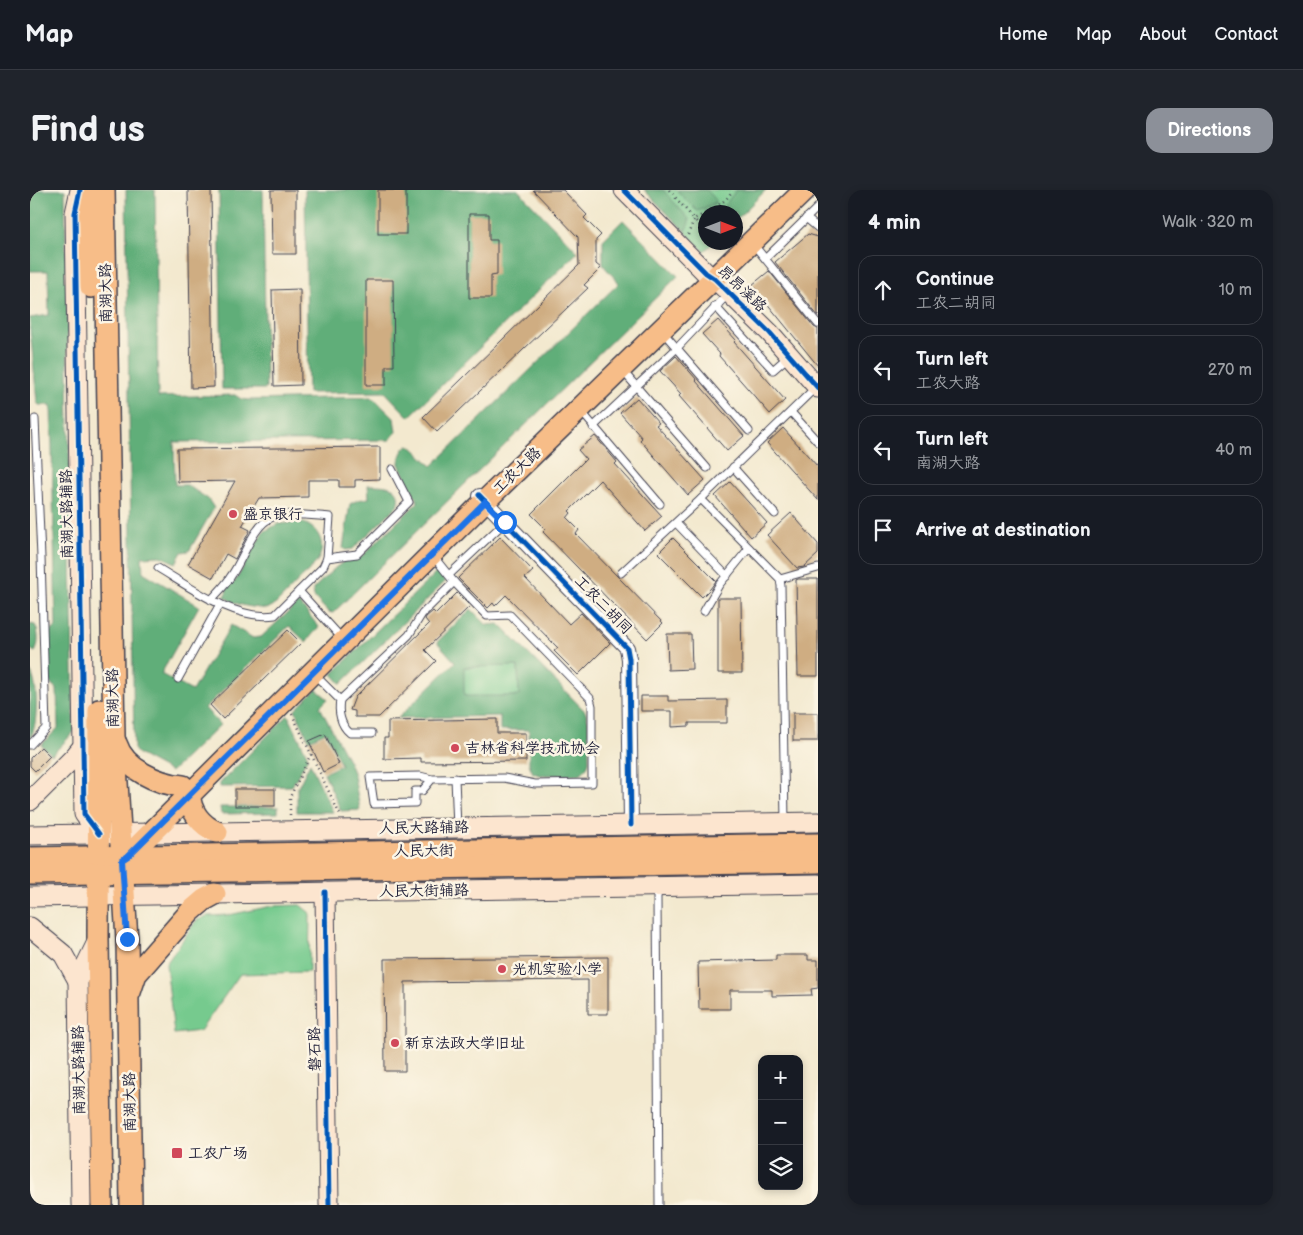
<!DOCTYPE html>
<html lang="en">
<head>
<meta charset="utf-8">
<style>
  body { margin:0; font-family:"Balsamiq Sans","LXGW WenKai TC",sans-serif; background:#20242c; color:#f1f3f6 }
  .controls { position:absolute; right:15px; bottom:15px; display:grid; overflow:hidden; border-radius:10px; box-shadow:0 2px 8px #0003 }
  .controls button { width:45px; height:45px; display:grid; place-items:center; padding:0; border:0; border-bottom:1px solid #363941; background:#171b24; color:#f1f3f6; font:25px sans-serif }
  .compass { position:absolute; left:668px; top:15px; width:45px; height:45px; border-radius:50%; background:#171b24; box-shadow:0 2px 8px #0003; rotate:90deg }
  .stop { position:absolute; width:15px; height:15px; margin:-11px; border:4px solid #1a73e8; border-radius:50%; background:#fff }
  .stop.end { background:#1a73e8; border-color:#fff; box-shadow:0 1px 5px #0008 }
  .list { margin:0; padding:0; list-style:none }
  h2 { display:flex; justify-content:space-between; align-items:center; height:65px; margin:0; padding:0 20px; font-size:21px }
  h2 small { font-size:16px; font-weight:400; color:#9ea1a6 }
  .list li { display:grid; grid-template-columns:32px 1fr auto; gap:15px; align-items:center; box-sizing:border-box; height:70px; margin:0 10px 10px; padding:0 10px; border:1px solid #363941; border-radius:15px }
  .list b { display:block; font-size:19px; white-space:nowrap }
  .list p { margin:0; font-size:16px; white-space:nowrap; color:#9ea1a6 }
  .list em { font-size:16px; font-style:normal; color:#9ea1a6 }
  .icon { flex:none; width:28px; height:28px; fill:none; stroke:currentColor; stroke-width:2; stroke-linecap:round; stroke-linejoin:round }
  .map { position:relative; flex:none; width:788px; height:1015px; overflow:hidden; border-radius:15px }
  header { display:flex; align-items:center; gap:30px; box-sizing:border-box; height:70px; padding:0 25px; background:#171b24; border-bottom:1px solid #363941 }
  header strong { font-size:24px }
  nav { display:flex; gap:28px; margin-inline-start:auto; font-size:18px }
  .intro { display:flex; align-items:center; justify-content:space-between; box-sizing:border-box; height:120px; padding:0 30px }
  h1 { margin:0; font-size:35px }
  .button { padding:12px 22px; border-radius:15px; background:#8c9099; color:#fff; font-size:18px; font-weight:700 }
  main { display:flex; gap:30px; padding:0 30px }
  aside { flex:1; background:#171b24; border-radius:15px; box-shadow:0 2px 8px #0003 }
  .map>svg:first-child { display:block }
  .green { fill:#76ca8e; stroke:#4c7664 }
  .forest { fill:#60ae79; stroke:#41685a; fill-rule:evenodd }
  .building { fill:#cfad82 }
  .lines { fill:none; stroke-linecap:round; stroke-linejoin:round }
  .lane-casing { stroke:#414051; stroke-width:9 }
  .street-casing { stroke:#414051; stroke-width:16 }
  .secondary-casing { stroke:#414051; stroke-width:21 }
  .primary-casing { stroke:#414051; stroke-width:24 }
  .path { stroke:#414051; stroke-width:2.5; stroke-dasharray:1 4; stroke-linecap:butt }
  .lane { stroke:#fff; stroke-width:7 }
  .street { stroke:#fff; stroke-width:14 }
  .secondary { stroke:#fce5cf; stroke-width:19 }
  .primary { stroke:#f7bd88; stroke-width:21 }
  .cycleway-casing { stroke:#fcf5e5; stroke-width:8 }
  .cycleway { stroke:#0057b8; stroke-width:5 }
  .route { stroke:#1a73e8; stroke-width:6 }
  .poi-dot { fill:#d1495b; stroke:#fcf5e5; stroke-width:2 }
  .labels { text-anchor:middle; dominant-baseline:central; stroke-width:5; stroke-linejoin:round; paint-order:stroke }
  .street-label { font-size:15px; fill:#22223b; stroke:#fcf5e5 }
  .poi-label { font-size:15px; fill:#22223b; stroke:#fcf5e5; text-anchor:start }
</style>
</head>
<body>
<header>
<strong>Map</strong>
<nav><a>Home</a><a>Map</a><a>About</a><a>Contact</a></nav>
</header>
<div class="intro"><h1>Find us</h1><a class="button">Directions</a></div>
<main>
<div class="map">
<svg width="788" height="1015" viewBox="0 0 788 1015">
  <rect width="100%" height="100%" fill="#fcf5e5"/>
  <filter id="ink" filterUnits="userSpaceOnUse"><feTurbulence type="fractalNoise" baseFrequency=".02" numOctaves="2"/><feDisplacementMap in="SourceGraphic" scale="10" xChannelSelector="R" yChannelSelector="G"/><feConvolveMatrix kernelMatrix="1 2 1 2 8 2 1 2 1" color-interpolation-filters="sRGB"/></filter>
  <filter id="wash" filterUnits="userSpaceOnUse"><feTurbulence type="fractalNoise" baseFrequency=".0096" numOctaves="4" result="noise"/><feDisplacementMap in="SourceGraphic" scale="20" xChannelSelector="R" yChannelSelector="G"/><feGaussianBlur stdDeviation="1.12" result="paint"/><feColorMatrix in="noise" values="0 0 0 0 0 0 0 0 0 0 0 0 0 0 0 0 0 1.4 0 .05"/><feComposite in="paint" operator="in"/></filter>
  <g filter="url(#wash)">
    <rect width="100%" height="100%" fill="#f3e9cf"/>
    <!-- green -->
    <g class="green">
      <path d="M614,0H736L706,30V22H676V52L683,53L674,61Z"/>
      <path d="M488,476L489,506L434,507L433,477Z"/>
      <path d="M270,715L280,723L279,782L210,784L170,841L144,844L136,774L166,731L177,726L199,725L242,716Z"/>
    </g>
    <!-- forest -->
    <g class="forest">
      <path d="M0,0H35L44,542L22,565L11,555L28,538L27,499L20,493L18,444L26,437L21,215H9L7,213L0,137V128L19,125L18,81H0Z"/>
      <path d="M96,0H125L128,207L205,205L211,209L219,210L342,207L364,228L366,242L360,250L144,252L145,295H157L178,309L184,318L159,361L152,362L146,373L130,366L112,367L113,382L169,416L131,484L162,501L201,435L223,448L231,447L267,414H270L289,437L276,452L259,436L175,518L190,535L141,582L108,564L104,559Z"/>
      <path d="M189,0H233L236,199H192Z"/>
      <path d="M275,0H488L548,62L379,227L355,202L278,203Z"/>
      <path d="M614,0H633L659,29V33L655,41Z"/>
      <path d="M646,0H677L686,10L685,13L668,21L665,19Z"/>
      <path d="M706,0H736L707,29L706,22H701L695,15Z"/>
      <path d="M593,30L648,86L303,423L298,422L284,407L283,399L305,378L316,370L331,367L388,312L369,274C369,267 372,259 378,255L381,256L402,276L589,93L573,75V50Z"/>
      <path d="M338,295C353,295 374,294 367,316L323,359L315,360L313,358L320,314L328,310L339,308Z"/>
      <path d="M271,332C291,338 298,358 285,374L246,414L237,419C223,417 205,416 195,407L197,398L206,390L233,342L248,334Z"/>
      <path d="M407,382L416,391L311,494L302,484Z"/>
      <path d="M441,419L457,435L469,434L555,521L558,530L559,572C557,578 554,582 548,585H510L503,583L499,574V540H470V526L368,528L425,472L407,452ZM488,476L489,506H434V477Z"/>
      <path d="M0,434L5,435C9,441 9,456 5,462L0,459Z"/>
      <path d="M0,481C9,494 8,536 0,549Z"/>
      <path d="M286,499L298,509L290,517L319,572L324,585L330,620L311,621L294,583L311,575L296,542L279,550L265,520Z"/>
      <path d="M258,525L278,567L262,596L190,597V593Z"/>
      <path d="M280,573L303,622H267V599Z"/>
      <path d="M190,617H248V623L191,624Z"/>
    </g>
    <g id="blocks">
      <!-- building -->
      <g class="building">
        <path d="M158,0H181L184,197L161,198Z"/>
        <path d="M241,0H266V64H242Z"/>
        <rect x="348" y="0" width="28" height="44"/>
        <path d="M503,0H533L557,25L554,28L571,45L566,50V74L571,78L554,95L558,98L407,242L393,227L549,75L548,47Z"/>
        <path d="M439,24H459V50H467V85L461,86V108H439Z"/>
        <path d="M778,44L788,47V126L745,72Z"/>
        <path d="M739,81L784,137L788,139V176L722,95Z"/>
        <path d="M336,90H363L364,176H356V195H336Z"/>
        <path d="M270,99L271,195L244,196L242,100Z"/>
        <path d="M688,130L706,150L704,152L755,210L740,224L689,166L690,164L672,144Z"/>
        <path d="M646,166L667,190L666,191L714,246L697,261L649,206L651,204L630,181Z"/>
        <path d="M607,208L629,233L626,235L675,290L658,305L610,250L612,248L590,223Z"/>
        <path d="M753,238L788,277V310L737,253Z"/>
        <path d="M565,246L587,272L585,274L632,326L615,341L570,290L539,321L541,323L537,328L549,340L546,344L633,433L617,449L513,342L516,339L501,324L556,269L548,260Z"/>
        <path d="M350,257V289L325,290V297H309V290H278V307L229,308L212,336L220,340L205,369L196,364L183,388L158,374L205,291L148,292L147,259Z"/>
        <path d="M700,292L737,333L721,347L685,306Z"/>
        <path d="M761,323L788,354V364L774,377L767,378L737,345Z"/>
        <path d="M470,347L503,381L495,388L539,434L551,423L580,453L548,485L524,461L528,458L476,405L465,416L463,413L458,418L428,388Z"/>
        <path d="M643,348L686,391L680,399L672,407L628,363Z"/>
        <path d="M768,389H788V486H768L766,390Z"/>
        <path d="M427,403L440,416L395,460L406,471L349,527H325V521L320,520L325,507L399,434L395,429L396,427L403,421L406,424Z"/>
        <path d="M688,408H711L712,483H688Z"/>
        <path d="M258,440L271,453L193,529L180,515Z"/>
        <path d="M637,444H661L662,479L638,480Z"/>
        <path d="M611,506H638V511L697,510V533H659V536L642,537V521H611Z"/>
        <rect x="763" y="523" width="25" height="28"/>
        <path d="M467,529V543H496V571L391,572V568L354,569V548H358V531Z"/>
        <path d="M295,544L309,574L293,582L279,551Z"/>
        <path d="M11,557L20,566L5,581L0,576V568Z"/>
        <rect x="205" y="599" width="40" height="17"/>
        <path d="M746,765H778V770H788V798L781,799L782,805L742,806V800H700V819H669L668,772L746,770Z"/>
        <path d="M578,767V824H558V790L375,792V881H355L354,769Z"/>
      </g>
    </g>
  </g>
  <g filter="url(#ink)">
    <use href="#blocks" fill-opacity="0" stroke="#414051" stroke-width="1"/>
    <g class="lines">
      <!-- lane casing -->
      <g class="lane-casing">
        <g id="lane">
          <path d="M776,28L788,38"/>
          <path d="M724,55L788,134"/>
          <path d="M736,68L788,17"/>
          <path d="M685,116L743,180L759,166"/>
          <path d="M632,141L719,241"/>
          <path d="M592,180L677,278"/>
          <path d="M550,220L630,314"/>
          <path d="M761,222L788,252"/>
          <path d="M563,237L647,158L699,103"/>
          <path d="M703,277L745,324"/>
          <path d="M671,309L750,389L751,396L755,631"/>
          <path d="M646,333L697,386"/>
          <path d="M297,368L327,364L379,312L362,279"/>
          <path d="M128,378C160,397 205,431 245,425L293,377L297,368L300,327C284,326 258,322 243,327C223,334 213,370 201,386C196,395 188,402 181,410"/>
          <path d="M591,383L671,309L786,197"/>
          <path d="M419,385L475,332"/>
          <path d="M750,389L788,378"/>
          <path d="M269,401L308,444"/>
          <path d="M674,421L689,395L719,358"/>
          <path d="M285,485L310,510C308,521 310,535 320,543H342"/>
          <path d="M148,489L190,414"/>
          <path d="M310,510L379,445L392,424L424,392"/>
          <path d="M0,555L16,538L11,367L5,229"/>
          <path d="M425,588L427,638"/>
          <path d="M402,589L392,601H385V613L344,614L340,587L390,586L402,589L474,588L505,594L562,593V516L560,508L480,425L457,426L424,392L404,367"/>
          <path d="M629,697L627,707L629,1015"/>
        </g>
      </g>
      <!-- street casing -->
      <g class="street-casing">
        <path id="street" d="M450,306L597,458L599,469L601,635"/>
      </g>
      <!-- secondary casing -->
      <g class="secondary-casing">
        <g id="secondary">
          <path d="M50,0L45,23L54,624L69,644"/>
          <path d="M594,0L676,83L685,89L740,143L788,198"/>
          <path d="M0,611L44,567L53,556"/>
          <path d="M0,645L788,632"/>
          <path d="M295,702L299,1015"/>
          <path d="M0,707L788,694"/>
          <path d="M0,737L33,764L48,791"/>
          <path d="M51,1015L48,791L68,750"/>
        </g>
      </g>
      <!-- primary casing -->
      <g class="primary-casing">
        <g id="primary">
          <path d="M59,0L61,97"/>
          <path d="M74,0L84,546L97,749L101,1015"/>
          <path d="M69,520L68,750L72,1015"/>
          <path d="M86,553C94,579 128,594 153,596"/>
          <path d="M160,604C159,621 172,636 187,642"/>
          <path d="M0,668L788,654"/>
          <path d="M84,674L98,666L455,311L775,0"/>
          <path d="M0,684L788,672"/>
          <path d="M100,802L106,784L160,722L174,710L185,704"/>
        </g>
      </g>
      <!-- path -->
      <g class="path">
        <path d="M639,0L664,29L676,23"/>
        <path d="M676,22C685,17 698,11 702,0"/>
        <path d="M658,45L664,29L676,42"/>
        <path d="M685,52L691,59"/>
        <path d="M262,524L310,625"/>
        <path d="M260,625V607L281,564"/>
      </g>
      <!-- lane -->
      <use href="#lane" class="lane"/>
      <!-- street -->
      <use href="#street" class="street"/>
      <!-- secondary -->
      <use href="#secondary" class="secondary"/>
      <!-- primary -->
      <use href="#primary" class="primary"/>
      <!-- cycleway casing -->
      <g class="cycleway-casing">
        <g id="cycleway">
          <path d="M50,0L45,23L54,624L69,644"/>
          <path d="M594,0L676,83L685,89L740,143L788,198"/>
          <path d="M449,305L597,458L599,469L601,635"/>
          <path d="M295,702L299,1015"/>
        </g>
      </g>
      <!-- cycleway -->
      <use href="#cycleway" class="cycleway"/>
    </g>
  </g>
  <g class="lines" filter="url(#ink)">
    <!-- route -->
    <path class="route" d="M97,749L92,670L98,666L455,312L475,332"/>
  </g>
  <!-- markers -->
  <g class="poi-dot">
    <circle cx="203" cy="324" r="5"/>
    <circle cx="425" cy="558" r="5"/>
    <circle cx="472" cy="779" r="5"/>
    <circle cx="365" cy="853" r="5"/>
    <rect x="141" y="957" width="12" height="12" rx="2.5"/>
  </g>
  <g class="labels">
    <!-- street labels -->
    <g class="street-label">
      <text transform="translate(712 99) rotate(43)">昂昂溪路</text>
      <text transform="translate(76 103) rotate(-91)">南湖大路</text>
      <text transform="translate(487 281) rotate(-44)">工农大路</text>
      <text transform="translate(37 324) rotate(-91)">南湖大路辅路</text>
      <text transform="translate(573 415) rotate(46)">工农二胡同</text>
      <text transform="translate(83 508) rotate(-91)">南湖大路</text>
      <text transform="translate(394 638) rotate(-1)">人民大路辅路</text>
      <text transform="translate(394 661) rotate(-1)">人民大街</text>
      <text transform="translate(394 701) rotate(-1)">人民大街辅路</text>
      <text transform="translate(285 859) rotate(-91)">磐石路</text>
      <text transform="translate(49 880) rotate(-91)">南湖大路辅路</text>
      <text transform="translate(100 912) rotate(-91)">南湖大路</text>
    </g>
    <!-- poi labels -->
    <g class="poi-label">
      <text x="213" y="324">盛京银行</text>
      <text x="435" y="558">吉林省科学技术协会</text>
      <text x="482" y="779">光机实验小学</text>
      <text x="375" y="853">新京法政大学旧址</text>
      <text x="158" y="963">工农广场</text>
    </g>
  </g>
</svg>
<div class="controls">
<button>+</button>
<button>−</button>
<button><svg class="icon" aria-label="layers" viewBox="0 0 24 24"><path d="M12 4l9 5-9 5-9-5zM3 14l9 5 9-5"/></svg></button>
</div>
<svg class="compass" viewBox="-18 -18 36 36"><path d="M0-13l5 13h-10z" fill="#e53935"/><path d="M0 13l5-13h-10z" fill="#9ea1a6"/></svg>
<div class="stop" style="left:475px;top:332px"></div>
<div class="stop end" style="left:97px;top:749px"></div>
</div>
<aside>
<h2>4 min<small>Walk · 320 m</small></h2>
<ul class="list">
<li><svg class="icon" aria-label="ahead" viewBox="0 0 24 24"><path d="M12 20V5M6 11l6-6 6 6"/></svg><div><b>Continue</b><p>工农二胡同</p></div><em>10 m</em></li>
<li><svg class="icon" aria-label="left" viewBox="0 0 24 24"><path d="M17 20v-9H6M10 6l-5 5 5 5"/></svg><div><b>Turn left</b><p>工农大路</p></div><em>270 m</em></li>
<li><svg class="icon" aria-label="left" viewBox="0 0 24 24"><path d="M17 20v-9H6M10 6l-5 5 5 5"/></svg><div><b>Turn left</b><p>南湖大路</p></div><em>40 m</em></li>
<li><svg class="icon" aria-label="arrive" viewBox="0 0 24 24"><path d="M6 21V4h12l-3 4 3 4H6"/></svg><div><b>Arrive at destination</b></div></li>
</ul>
</aside>
</main>
</body>
</html>
